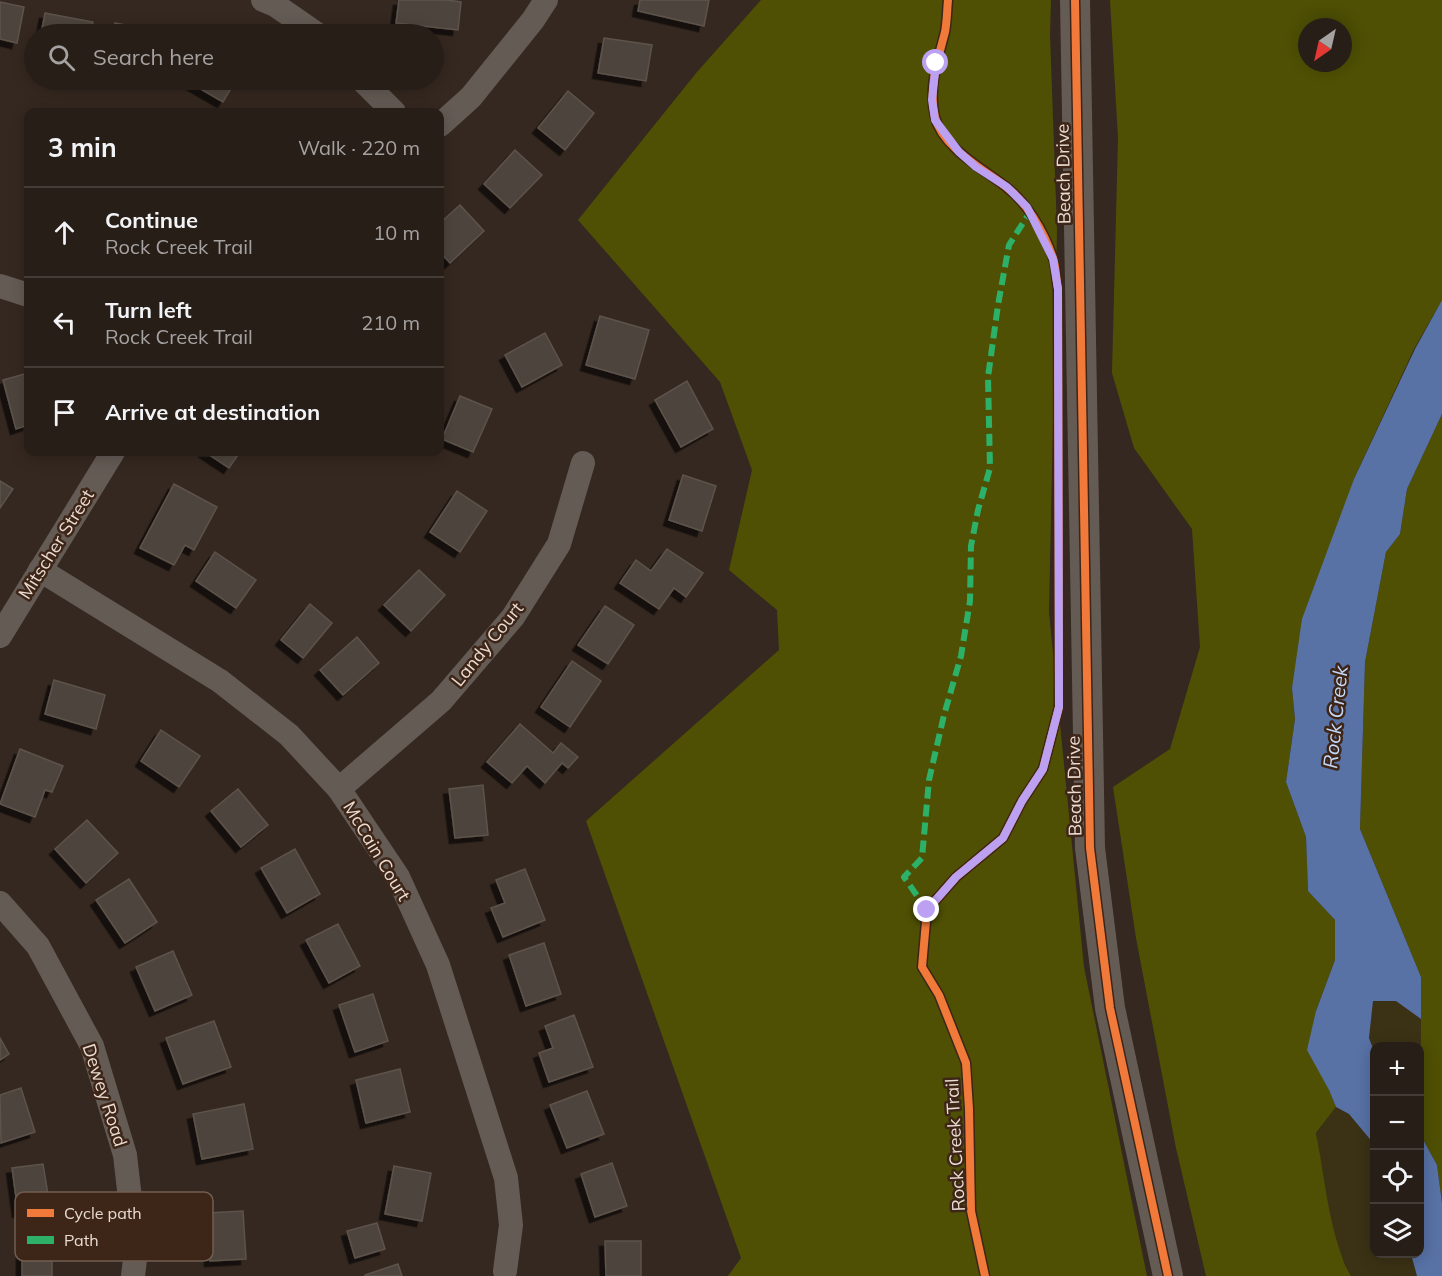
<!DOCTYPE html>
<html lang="en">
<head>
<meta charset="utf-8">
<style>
  body { margin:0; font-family:Mulish,sans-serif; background:#342b25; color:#f1f3f6 }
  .controls { position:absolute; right:18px; bottom:18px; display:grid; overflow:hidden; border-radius:12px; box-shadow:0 3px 15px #0003 }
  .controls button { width:54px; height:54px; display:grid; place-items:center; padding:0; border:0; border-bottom:2px solid #443c37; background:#281e18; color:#f1f3f6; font:30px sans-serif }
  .compass { position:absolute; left:1298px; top:18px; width:54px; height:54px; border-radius:50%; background:#281e18; box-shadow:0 3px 15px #0003; rotate:214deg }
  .stop { position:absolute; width:18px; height:18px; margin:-14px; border:4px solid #bca0f2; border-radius:50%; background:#fff }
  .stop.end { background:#bca0f2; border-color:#fff; box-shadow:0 2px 6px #0008 }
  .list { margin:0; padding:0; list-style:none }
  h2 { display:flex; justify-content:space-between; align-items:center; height:78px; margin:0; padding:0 24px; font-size:26px }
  h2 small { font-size:20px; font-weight:400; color:#a5a2a2 }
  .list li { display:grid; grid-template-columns:39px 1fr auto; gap:18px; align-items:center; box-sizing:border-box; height:90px; padding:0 24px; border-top:2px solid #443c37 }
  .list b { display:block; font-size:22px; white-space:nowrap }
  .list p { margin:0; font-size:20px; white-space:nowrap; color:#a5a2a2 }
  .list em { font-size:20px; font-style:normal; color:#a5a2a2 }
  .icon { flex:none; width:33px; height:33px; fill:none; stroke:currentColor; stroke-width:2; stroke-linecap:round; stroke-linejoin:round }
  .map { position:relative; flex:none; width:1442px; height:1276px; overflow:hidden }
  .search { position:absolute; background:#281e18; box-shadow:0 3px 15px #0003; left:24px; top:24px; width:420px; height:66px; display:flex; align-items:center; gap:15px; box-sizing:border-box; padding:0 21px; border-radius:33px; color:#a5a2a2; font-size:22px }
  .panel { position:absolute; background:#281e18; box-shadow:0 3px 15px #0003; left:24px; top:108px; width:420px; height:348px; border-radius:12px }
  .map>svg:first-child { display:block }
  .forest { fill:#4f5004; fill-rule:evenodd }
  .sand { fill:#3b3215 }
  .water { fill:#5872a6 }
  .building { fill:#4e453d; stroke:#5d534b; stroke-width:1.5; filter:url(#shadow) }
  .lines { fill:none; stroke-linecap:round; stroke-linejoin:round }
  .minor { stroke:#655b55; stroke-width:24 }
  .tertiary { stroke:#655b55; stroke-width:30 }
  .quiet { stroke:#2db169; stroke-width:6; stroke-dasharray:12 6; stroke-linecap:butt }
  .cycleway-casing { stroke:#3d2618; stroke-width:11 }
  .cycleway { stroke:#f17a3a; stroke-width:8 }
  .route { stroke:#bca0f2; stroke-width:8 }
  .labels { text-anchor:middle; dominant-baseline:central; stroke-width:5; stroke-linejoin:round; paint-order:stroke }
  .street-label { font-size:18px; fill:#ebdcd3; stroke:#3d2618 }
  .water-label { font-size:20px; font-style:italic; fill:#c7d9fb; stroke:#3d2618 }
  .key { fill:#3d2618; stroke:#715d50; stroke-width:1.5 }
  .key-label { font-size:16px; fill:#ebdcd3 }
</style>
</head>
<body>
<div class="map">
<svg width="1442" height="1276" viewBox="0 0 1442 1276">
  <defs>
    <filter id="shadow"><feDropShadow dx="-5.5" dy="5.5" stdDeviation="0" flood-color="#0009"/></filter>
  </defs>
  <rect width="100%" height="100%" fill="#352820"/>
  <!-- forest -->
  <g class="forest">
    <path d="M761,0H1051L1050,34L1057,230L1049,612L1084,967L1147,1276H728L741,1258L586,821L779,650L777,610L729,570L752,470L720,382L578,220L697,72Z"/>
    <path d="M1110,0H1442V300L1414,349L1354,479L1292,688L1295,719L1286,782L1306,837L1308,891L1335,920V960L1316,1011L1329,1090L1336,1107L1316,1133L1344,1263L1351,1276H1206L1176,1148L1136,938L1113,787L1170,749L1200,647L1192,529L1134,448L1112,373L1118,138ZM1307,27H1343V63H1307Z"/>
    <path d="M1442,414V1203L1437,1165L1420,1134L1421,977L1360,829L1365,662L1386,552L1400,534L1407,489Z"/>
  </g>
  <!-- sand -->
  <g class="sand">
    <path d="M1373,1000L1396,1001L1421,1019L1420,1073V1046H1374V1051L1369,1038Z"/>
    <path d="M1336,1107L1349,1114L1374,1144V1254H1411L1417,1276H1351C1329,1237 1325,1177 1316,1133Z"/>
  </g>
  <!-- water -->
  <g class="water">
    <path d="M1442,300V414L1407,489L1400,534L1386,552L1365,662L1360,829L1421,977V1019L1396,1001H1373L1369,1038L1374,1051V1144L1349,1114L1336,1107L1329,1090L1307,1050L1316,1011L1335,960V920L1308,891L1306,837L1286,782L1295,719L1292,688L1302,619L1354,479L1415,349Z"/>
    <path d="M1420,1134L1437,1165L1442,1203V1276H1417L1411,1254H1420Z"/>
  </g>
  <!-- building -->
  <g class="building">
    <path d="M399,0H447L461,2L458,30L396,23Z"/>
    <path d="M640,0H709L704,26L638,11Z"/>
    <path d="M0,2L24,7L17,43L0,39Z"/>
    <path d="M45,13L93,22L91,34H41Z"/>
    <path d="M115,23L163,32L162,34H113Z"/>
    <path d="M604,38L652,45L646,81L598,73Z"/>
    <path d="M185,80H236L223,102Z"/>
    <path d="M568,91L594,113L565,150L538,128Z"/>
    <path d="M515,150L542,175L510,208L484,184Z"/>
    <path d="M460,205L484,231L450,263L440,252V223Z"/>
    <path d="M600,316L649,330L635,379L586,365Z"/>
    <path d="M545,333L562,365L522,387L505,355Z"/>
    <path d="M28,373V425L16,429L3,380Z"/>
    <path d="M687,381L713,429L681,447L655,400Z"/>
    <path d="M460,396L492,409L473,452L442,439Z"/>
    <path d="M205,452H240L229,468Z"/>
    <path d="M683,475L716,486L702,531L669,520Z"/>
    <path d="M0,481L13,489L0,508Z"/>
    <path d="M174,484L217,507L194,550L185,545L174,565L140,548Z"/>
    <path d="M457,491L487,511L460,552L430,532Z"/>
    <path d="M667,549L703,573L686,597L674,588L659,609L620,583L636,560L651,571Z"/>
    <path d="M215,552L256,580L236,608L196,581Z"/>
    <path d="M419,570L445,595L411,631L384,605Z"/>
    <path d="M310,604L332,623L303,658L281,640Z"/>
    <path d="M605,606L634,625L608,664L578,645Z"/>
    <path d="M357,637L379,663L343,695L320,670Z"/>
    <path d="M572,661L601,681L570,727L541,707Z"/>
    <path d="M54,680L105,695L96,729L45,714Z"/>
    <path d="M520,724L553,753L561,743L578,757L568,768L562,763L545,783L527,766L512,783L487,762Z"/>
    <path d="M161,730L200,756L179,787L141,761Z"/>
    <path d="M20,749L63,766L52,792L45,790L35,817L0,804Z"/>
    <path d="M483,785L488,835L455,838L449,789Z"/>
    <path d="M238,789L268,825L241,847L211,811Z"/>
    <path d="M87,820L118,853L86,883L55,849Z"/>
    <path d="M295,849L320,894L287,913L261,868Z"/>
    <path d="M525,869L545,920L503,937L491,908L505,903L496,880Z"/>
    <path d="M129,879L157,922L125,943L96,900Z"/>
    <path d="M338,924L360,966L329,983L306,940Z"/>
    <path d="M544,943L561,994L526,1006L509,955Z"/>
    <path d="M173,951L192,995L155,1011L136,967Z"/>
    <path d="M373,994L388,1041L355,1052L339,1005Z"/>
    <path d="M574,1015L593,1067L549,1082L539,1053L553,1048L545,1026Z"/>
    <path d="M214,1021L231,1067L183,1084L166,1038Z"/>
    <path d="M0,1038L9,1054L0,1060Z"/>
    <path d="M400,1069L410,1112L366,1123L356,1080Z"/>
    <path d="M21,1088L35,1132L1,1143L0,1095Z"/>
    <path d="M587,1091L604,1134L567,1148L550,1105Z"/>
    <path d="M244,1104L253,1149L202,1159L193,1114Z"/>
    <path d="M612,1163L627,1206L595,1217L581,1174Z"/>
    <path d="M43,1164L50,1207L18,1212L12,1168Z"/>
    <path d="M394,1166L431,1173L422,1221L385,1214Z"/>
    <path d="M243,1211L246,1259L210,1261L207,1213Z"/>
    <path d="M377,1223L385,1249L355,1258L347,1231Z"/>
    <path d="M22,1241L52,1242V1276H22Z"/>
    <path d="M605,1241H641V1276H606Z"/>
    <path d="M398,1264L402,1276H365V1275Z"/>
  </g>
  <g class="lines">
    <!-- minor -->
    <g class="minor">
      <path d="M263,0L275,5L317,34"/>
      <path d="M362,80L394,112"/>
      <path d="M440,125L471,97L533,20L546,0"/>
      <path d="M0,286L28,295"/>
      <path d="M40,570L220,681L289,735L339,789L398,877L438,965L506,1178L511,1225L505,1271"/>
      <path d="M0,636L113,452"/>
      <path d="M339,789L441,701L513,617L559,544L583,463"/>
      <path d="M0,903L38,946L92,1046L125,1155L136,1251L133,1276"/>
    </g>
    <!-- tertiary -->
    <path class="tertiary" d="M1075,0L1090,848L1110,1008L1168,1276"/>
    <!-- quiet -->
    <path class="quiet" d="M927,910L904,877L922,858L929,780L944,715L961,656L970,601L971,546L978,510L990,468L988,377L998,305L1009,245L1030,212"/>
    <!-- cycleway casing -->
    <g class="cycleway-casing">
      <g id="cycleway">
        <path d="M948,0C947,10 947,22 945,32C938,59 928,88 935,117C942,147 983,169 1005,186C1027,202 1044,232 1053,258C1056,267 1056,279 1058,289L1059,707L1043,769L1022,801L1003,838L956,877L927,910L922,967L939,995L966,1063L969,1109L971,1211L985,1276"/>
        <path d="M1075,0L1090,848L1110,1008L1168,1276"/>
      </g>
    </g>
    <!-- cycleway -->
    <use href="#cycleway" class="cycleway"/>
  </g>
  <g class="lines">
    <!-- route -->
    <path class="route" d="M927,910L956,877L1003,838L1022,801L1043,769L1059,707L1058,289L1053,259L1027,207L1007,187L976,167L959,152L935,120L932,100L936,63"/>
  </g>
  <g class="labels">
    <!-- street labels -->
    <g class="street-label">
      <text transform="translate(1063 174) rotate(-91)">Beach Drive</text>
      <text transform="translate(56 544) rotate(-58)">Mitscher Street</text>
      <text transform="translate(487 644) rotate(-51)">Landy Court</text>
      <text transform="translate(1074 786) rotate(-91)">Beach Drive</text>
      <text transform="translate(377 851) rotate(59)">McCain Court</text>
      <text transform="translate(105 1095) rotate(72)">Dewey Road</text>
      <text transform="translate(955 1145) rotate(-93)">Rock Creek Trail</text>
    </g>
    <!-- water labels -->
    <g class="water-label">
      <text transform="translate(1335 717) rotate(-84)">Rock Creek</text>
    </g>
  </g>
  <!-- legend -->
  <rect x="15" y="1192" width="198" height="69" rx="9" class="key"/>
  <rect x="27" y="1209" width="27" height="8" fill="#f17a3a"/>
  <rect x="27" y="1236" width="27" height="8" fill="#2db169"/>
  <g class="key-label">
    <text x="64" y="1219">Cycle path</text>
    <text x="64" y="1246">Path</text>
  </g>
</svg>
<div class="controls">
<button>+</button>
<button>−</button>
<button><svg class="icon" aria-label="locate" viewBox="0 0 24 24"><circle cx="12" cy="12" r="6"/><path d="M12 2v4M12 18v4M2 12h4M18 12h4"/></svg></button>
<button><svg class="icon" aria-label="layers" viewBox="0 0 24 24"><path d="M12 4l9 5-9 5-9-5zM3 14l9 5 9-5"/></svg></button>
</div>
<svg class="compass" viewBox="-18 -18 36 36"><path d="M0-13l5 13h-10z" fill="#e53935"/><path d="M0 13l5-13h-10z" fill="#a5a2a2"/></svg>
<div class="stop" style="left:936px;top:63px"></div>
<div class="stop end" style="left:927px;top:910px"></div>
<div class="search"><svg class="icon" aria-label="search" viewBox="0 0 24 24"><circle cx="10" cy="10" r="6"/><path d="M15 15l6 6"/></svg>Search here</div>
<section class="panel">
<h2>3 min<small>Walk · 220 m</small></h2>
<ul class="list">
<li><svg class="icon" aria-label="ahead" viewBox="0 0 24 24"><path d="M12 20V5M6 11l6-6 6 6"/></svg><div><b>Continue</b><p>Rock Creek Trail</p></div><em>10 m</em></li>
<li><svg class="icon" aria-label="left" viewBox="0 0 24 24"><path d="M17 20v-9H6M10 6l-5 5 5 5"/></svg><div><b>Turn left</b><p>Rock Creek Trail</p></div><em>210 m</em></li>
<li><svg class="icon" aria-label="arrive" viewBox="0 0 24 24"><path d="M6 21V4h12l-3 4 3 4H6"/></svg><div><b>Arrive at destination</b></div></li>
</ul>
</section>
</div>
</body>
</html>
